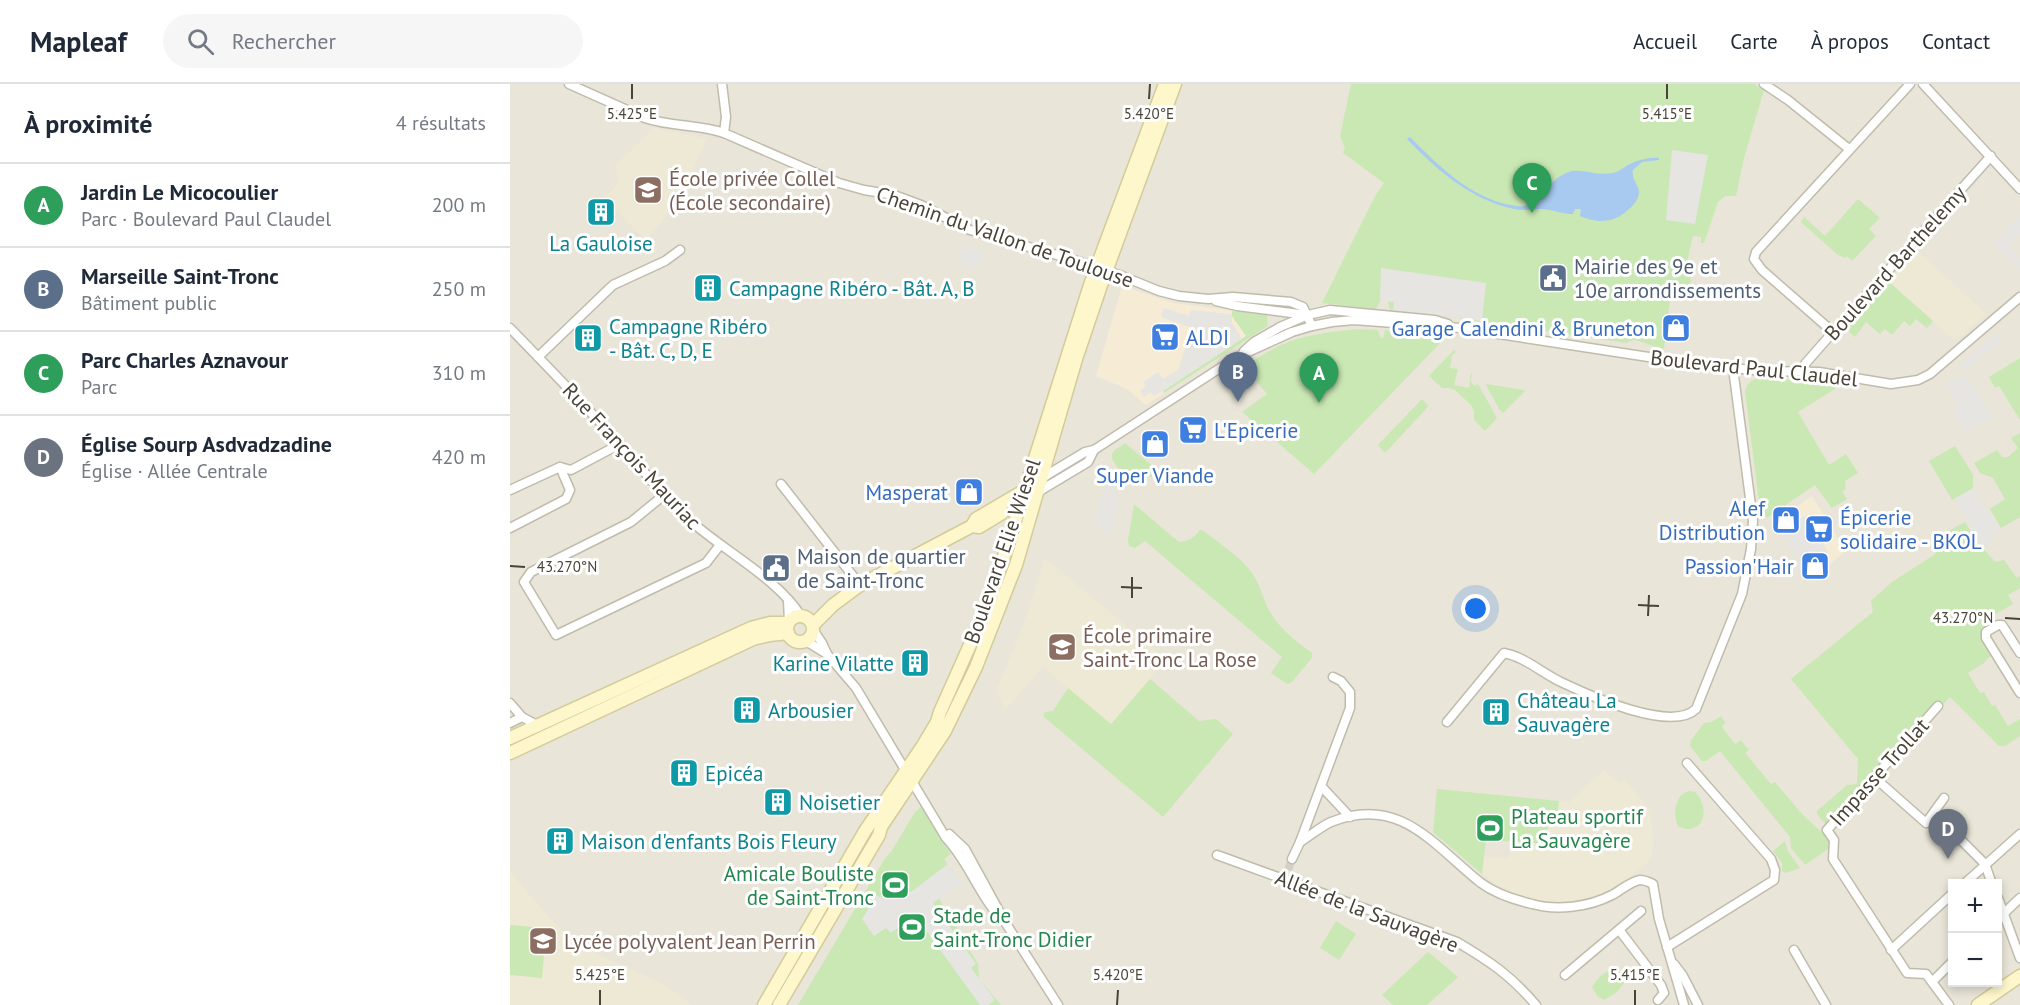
<!DOCTYPE html>
<html lang="fr">
<head>
<meta charset="utf-8">
<style>
  body { margin:0; font-family:"PT Sans",sans-serif; background:#f6f6f7; color:#1f2937 }
  .controls { position:absolute; right:18px; bottom:18px; display:grid; overflow:hidden; border-radius:0px; box-shadow:0 3px 9px #0003 }
  .controls button { width:54px; height:54px; display:grid; place-items:center; padding:0; border:0; border-bottom:2px solid #e0e1e3; background:#fff; color:#1f2937; font:30px sans-serif }
  .you { position:absolute; left:966px; top:525px; width:21px; height:21px; margin:-15px; border:4px solid #fff; border-radius:50%; background:#1a73e8; box-shadow:0 0 0 9px #1a73e833 }
  .badge { display:grid; place-items:center; width:39px; height:39px; border-radius:50%; background:#2563eb; color:#fff; font-size:20px; font-weight:700 }
  .pin { position:absolute; translate:-50% -50px; filter:drop-shadow(0 2px 3px #0008) }
  .pin::after { content:''; position:absolute; top:32px; width:21px; height:18px; background:inherit; clip-path:polygon(0 0,100% 0,50% 100%) }
  .list { margin:0; padding:0; list-style:none }
  h2 { display:flex; justify-content:space-between; align-items:center; height:78px; margin:0; padding:0 24px; font-size:26px }
  h2 small { font-size:20px; font-weight:400; color:#747a83 }
  .list li { display:grid; grid-template-columns:39px 1fr auto; gap:18px; align-items:center; box-sizing:border-box; height:84px; padding:0 24px; border-top:2px solid #e0e1e3 }
  .list b { display:block; font-size:22px; white-space:nowrap }
  .list p { margin:0; font-size:20px; white-space:nowrap; color:#747a83 }
  .list em { font-size:20px; font-style:normal; color:#747a83 }
  .icon { flex:none; width:33px; height:33px; fill:none; stroke:currentColor; stroke-width:2; stroke-linecap:round; stroke-linejoin:round }
  .map { position:relative; flex:none; width:1510px; height:921px; overflow:hidden }
  header { display:flex; align-items:center; gap:36px; box-sizing:border-box; height:84px; padding:0 30px; background:#fff; border-bottom:2px solid #e0e1e3 }
  header strong { font-size:28px }
  nav { display:flex; gap:33px; margin-inline-start:auto; font-size:21px }
  .search { width:420px; height:54px; background:#f6f6f7; display:flex; align-items:center; gap:15px; box-sizing:border-box; padding:0 21px; border-radius:33px; color:#747a83; font-size:22px }
  main { display:flex }
  aside { flex:1; background:#fff }
  .map>svg:first-child { display:block }
  .residential { fill:#e9e5d8; fill-rule:evenodd }
  .commercial { fill:#f6ecd6 }
  .education { fill:#ede9d4 }
  .green { fill:#cae8b4 }
  .parking { fill:#e6e5e1 }
  .water { fill:#a8caf0 }
  .lines { fill:none; stroke-linecap:round; stroke-linejoin:round }
  .street-tunnel { stroke:#d3d0c6; stroke-width:8; stroke-dasharray:8 4; stroke-linecap:butt }
  .street-casing { stroke:#c0bcac; stroke-width:11 }
  .secondary-casing { stroke:#d4cb9a; stroke-width:15 }
  .street { stroke:#fff; stroke-width:8 }
  .secondary { stroke:#fef7cb; stroke-width:12 }
  .ticks { fill:none; stroke:#494438; stroke-width:2 }
  .labels { text-anchor:middle; dominant-baseline:central; stroke-width:6; stroke-linejoin:round; paint-order:stroke }
  .education-label { font-size:21px; fill:#785e54; stroke:#fff; text-anchor:start }
  .street-label { font-size:21px; fill:#494438; stroke:#fff }
  .culture-label { font-size:21px; fill:#0d838f; stroke:#fff; text-anchor:start }
  .service-label { font-size:21px; fill:#4e5e75; stroke:#fff; text-anchor:start }
  .shop-label { font-size:21px; fill:#366cbe; stroke:#fff; text-anchor:end }
  .leisure-label { font-size:21px; fill:#27864d; stroke:#fff; text-anchor:start }
  .ticks-label { font-size:15px; text-anchor:middle; fill:#494438; stroke:#fff; stroke-width:6; stroke-linejoin:round; paint-order:stroke }
</style>
</head>
<body>
<header>
<strong>Mapleaf</strong>
<div class="search"><svg class="icon" aria-label="search" viewBox="0 0 24 24"><circle cx="10" cy="10" r="6"/><path d="M15 15l6 6"/></svg>Rechercher</div>
<nav><a>Accueil</a><a>Carte</a><a>À propos</a><a>Contact</a></nav>
</header>
<main>
<aside>
<h2>À proximité<small>4 résultats</small></h2>
<ul class="list">
<li><span class="badge" style="background:#2e9e5b">A</span><div><b>Jardin Le Micocoulier</b><p>Parc · Boulevard Paul Claudel</p></div><em>200 m</em></li>
<li><span class="badge" style="background:#5c6f8a">B</span><div><b>Marseille Saint-Tronc</b><p>Bâtiment public</p></div><em>250 m</em></li>
<li><span class="badge" style="background:#2e9e5b">C</span><div><b>Parc Charles Aznavour</b><p>Parc</p></div><em>310 m</em></li>
<li><span class="badge" style="background:#6b7280">D</span><div><b>Église Sourp Asdvadzadine</b><p>Église · Allée Centrale</p></div><em>420 m</em></li>
</ul>
</aside>
<div class="map">
<svg width="1510" height="921" viewBox="0 0 1510 921">
  <rect width="100%" height="100%" fill="#f5f3ea"/>
  <!-- residential -->
  <path class="residential" d="M0,0H1510V921H0ZM1442,800H1488V898H1442Z"/>
  <!-- commercial -->
  <g class="commercial">
    <path d="M612,202L664,219L757,231L758,242L636,321L617,305L586,292Z"/>
    <path d="M1302,412L1336,467L1300,496L1264,438Z"/>
  </g>
  <!-- education -->
  <g class="education">
    <path d="M144,44L197,54L184,84L180,98L160,127L136,157L94,113L108,99L107,86L104,82Z"/>
    <path d="M1406,166L1477,230L1445,257L1378,197Z"/>
    <path d="M535,474L656,575L601,641L533,583L495,626L486,607L513,542Z"/>
    <path d="M1094,686L1109,699L1114,695L1141,727L1143,759L1142,771L1138,778L1116,796L1099,807L1071,816L1051,818L1027,816L1003,809L990,803L972,790L974,772L999,774L1001,758L1036,760L1038,739L1047,740L1049,717L1059,718Z"/>
    <path d="M0,786L17,808L53,848L78,866L148,897L182,921H0Z"/>
  </g>
  <!-- green -->
  <g class="green">
    <path d="M841,0H1244L1254,6L1234,74L1226,112H1215L1208,118L1194,159H1191V153L1183,152L1176,183L1182,186L1179,209L1161,207L1154,265C1147,264 1128,256 1125,256C1121,256 1119,258 1116,259L914,229L880,226L878,217H870L866,225L812,219L864,114L874,99L833,69L835,64L830,52Z"/>
    <path d="M1348,115L1370,134L1359,145L1366,152L1342,177L1337,172L1335,174L1330,171L1329,172L1291,138L1294,133L1315,152Z"/>
    <path d="M1378,197L1423,237L1417,244L1406,235L1400,242L1394,237L1382,251L1375,245L1370,250L1356,238L1345,253L1336,245Z"/>
    <path d="M722,227L757,231L758,242L654,309L653,307L736,252L722,232Z"/>
    <path d="M847,245L868,246L870,253L873,254L875,246L935,254L804,390L732,328L757,310L734,283C774,254 799,250 847,245Z"/>
    <path d="M944,266L946,268L942,271L940,284L948,285L944,301L959,304L961,289L962,290L961,297L964,302L968,300L987,334L975,347L964,336V327L961,321L945,306L939,304H932L919,292Z"/>
    <path d="M1510,274V336L1489,302L1485,304L1479,293Z"/>
    <path d="M1251,294L1298,297L1331,301L1288,328L1319,381L1336,370L1348,389L1335,397L1336,405L1332,408L1337,415L1322,424L1305,401L1258,433L1251,432L1235,308C1237,299 1242,295 1251,294Z"/>
    <path d="M977,300L1014,306L1015,307L993,329L989,325L976,301Z"/>
    <path d="M912,315L918,321L917,324L875,369L868,361Z"/>
    <path d="M1510,349V433L1491,444L1480,425L1495,415L1483,394L1470,389L1464,379L1487,366L1492,373H1498L1508,364L1501,354Z"/>
    <path d="M615,359L651,389L646,394C638,391 630,394 622,392C614,391 597,376 603,368C606,364 612,362 615,359Z"/>
    <path d="M1445,362L1463,391V404L1442,416L1419,377Z"/>
    <path d="M624,420L669,458C679,457 684,454 690,446H692C708,458 726,470 739,485C749,496 752,513 759,526C769,544 785,557 802,569V574L781,599L777,600L761,589L772,573L635,457L625,464L619,462L618,457Z"/>
    <path d="M1455,438L1470,463L1471,462L1485,478L1494,476L1507,494L1510,492V504L1498,511L1503,520L1482,532L1485,538L1473,551L1474,561L1481,571L1474,579L1458,589L1470,609L1474,608L1482,622L1485,621L1498,642L1510,635V652L1495,662H1489L1440,613L1317,742L1307,730V727L1337,701L1347,700L1348,675L1281,595L1363,528L1361,517L1382,498L1424,471L1427,467L1424,455Z"/>
    <path d="M640,595L689,637L706,635L723,650L653,733L533,632L535,628L543,627L558,604L601,640Z"/>
    <path d="M1211,632L1215,639L1212,643L1225,660L1231,656L1239,666L1235,669L1261,700L1265,698L1292,730L1322,758L1321,763L1295,781L1281,764L1280,753L1210,667L1196,677H1192L1180,662L1181,656L1194,639L1202,638Z"/>
    <path d="M927,705L1049,717L1047,740H1038L1037,760L976,756L972,790L923,748Z"/>
    <path d="M1179,707L1185,708C1202,724 1192,755 1168,742C1163,730 1164,711 1179,707Z"/>
    <path d="M411,723L441,770L434,775L451,799L429,814L468,880L469,895L491,921H288L374,776L381,768L405,728Z"/>
    <path d="M1275,757L1278,767L1290,784L1275,789L1272,787V779L1263,767Z"/>
    <path d="M826,837L846,850L829,876L810,864Z"/>
    <path d="M0,841L36,844L32,894L0,891Z"/>
    <path d="M918,868L948,893L917,921H883L872,911Z"/>
    <path d="M1105,886L1112,888L1114,899L1107,908L1094,916L1087,912L1082,903C1089,893 1093,887 1105,886Z"/>
  </g>
  <!-- parking -->
  <g class="parking">
    <path d="M1162,66L1198,71L1185,140L1156,136Z"/>
    <path d="M1507,132L1510,134V150L1500,164L1510,174V185L1483,160Z"/>
    <path d="M458,160L475,171L474,176H471L464,186L446,175L452,163L455,165Z"/>
    <path d="M871,184L976,199L972,237L883,226L884,218L870,217Z"/>
    <path d="M654,224L679,232L681,226L722,230V239L732,255L651,308L644,312L640,308L634,313L630,307L636,302L633,298L648,288L653,295L668,286L682,244L651,233Z"/>
    <path d="M1488,249L1493,256L1455,286L1449,281Z"/>
    <path d="M1456,290L1484,334L1478,338L1476,336L1456,349L1443,330L1448,319L1436,300Z"/>
    <path d="M598,394L605,405L609,415L602,452L584,439Z"/>
    <path d="M1463,405L1490,445L1480,451L1483,456L1474,464L1445,415Z"/>
    <path d="M1296,431L1318,468L1294,487L1270,447Z"/>
    <path d="M438,780L451,799L423,819L466,880L461,884L485,916L478,921H470L405,831L381,849L376,844L364,852L352,835L366,812L390,816Z"/>
  </g>
  <!-- water -->
  <path class="water" d="M900,53C928,81 960,114 1001,121C1007,122 1013,124 1018,120C1033,111 1044,91 1062,87C1075,85 1088,92 1102,89C1109,88 1113,84 1118,81C1128,76 1139,73 1149,74V76L1132,78L1123,86C1121,96 1129,100 1129,109C1128,116 1124,121 1119,125C1104,139 1089,140 1070,132L1071,125H1065L1063,130H1059C1050,129 1040,125 1031,125C1022,125 1013,127 1004,125C961,116 927,86 897,55Z"/>
  <g class="lines">
    <!-- street-tunnel -->
    <path class="street-tunnel" d="M778,786L782,775"/>
    <!-- street casing -->
    <g class="street-casing">
      <g id="street">
        <path d="M59,0L135,34C161,43 189,40 214,49L329,99L354,106L384,111L411,121L460,146L564,176L612,192L649,207L669,212L698,215L723,213L781,218L793,223L802,242"/>
        <path d="M212,0L216,33L214,49"/>
        <path d="M1254,0L1278,16L1339,65"/>
        <path d="M1413,0L1510,105"/>
        <path d="M706,217L727,222L797,231"/>
        <path d="M0,244C37,282 74,320 110,360C131,383 150,409 174,431C208,464 266,492 291,532"/>
        <path d="M1323,248L1252,186L1244,175L1246,168L1400,0"/>
        <path d="M734,267L744,258L770,243L798,231L820,226L925,236L938,240"/>
        <path d="M28,273L103,201L155,177L170,166"/>
        <path d="M1291,287L1295,280L1323,248L1481,72"/>
        <path d="M532,394L575,368L584,366L727,273L782,248L802,242L822,238L844,236L950,244L1197,282L1255,287L1309,288L1381,300L1408,296L1420,290L1510,213"/>
        <path d="M271,400L350,501"/>
        <path d="M0,406L50,383L61,386L110,360"/>
        <path d="M528,408L578,378L584,366"/>
        <path d="M154,411L121,438L21,488L14,498L46,551L196,479L210,461"/>
        <path d="M0,444L56,415L60,406L50,383"/>
        <path d="M278,516L279,538"/>
        <path d="M304,547L312,559L317,570L346,604L436,754C460,779 470,815 495,838"/>
        <path d="M296,557L317,570"/>
        <path d="M1510,569L1492,541H1488L1476,548V554L1510,609"/>
        <path d="M0,619L12,633"/>
        <path d="M1428,622L1317,746L1324,756L1323,775L1397,889L1416,890L1439,921"/>
        <path d="M937,638L994,569C1015,573 1032,589 1051,598C1078,611 1161,649 1186,625L1232,510L1241,465L1243,437L1223,284"/>
        <path d="M0,639L12,633L27,641"/>
        <path d="M1365,694L1416,739L1434,714"/>
        <path d="M811,702L840,733"/>
        <path d="M439,750L455,765L495,838L548,921"/>
        <path d="M1451,756L1475,780L1482,800"/>
        <path d="M790,758C800,752 810,743 821,738C890,710 924,762 971,799C986,810 1005,816 1022,820C1047,827 1079,823 1102,811C1110,807 1121,797 1130,796C1135,796 1139,798 1143,800L1149,835L1174,921"/>
        <path d="M707,771L947,858C981,878 1000,891 1026,921"/>
        <path d="M782,775L790,758L840,624V608L831,597L823,593"/>
        <path d="M1454,800L1510,750"/>
        <path d="M1488,814L1510,874"/>
        <path d="M1488,835L1510,814"/>
        <path d="M1110,847L1151,901L1154,909L1148,916"/>
        <path d="M1157,863L1264,796L1265,786L1261,775L1177,679"/>
        <path d="M1284,866L1316,921"/>
        <path d="M1381,866L1442,810"/>
        <path d="M1164,880L1173,892L1188,921"/>
        <path d="M1055,891L1131,827"/>
        <path d="M1423,897L1442,878"/>
      </g>
    </g>
    <!-- secondary casing -->
    <g class="secondary-casing">
      <g id="secondary">
        <path d="M462,442L469,443L492,429"/>
        <circle cx="290" cy="545" r="13"/>
        <path d="M303,541L323,521L350,501L462,442L466,435L515,406"/>
        <path d="M0,654L241,544L260,539H278"/>
        <path d="M0,669L243,555L260,551L278,549"/>
        <path d="M254,921L355,747L412,663L427,638L430,628L480,516L580,201L655,0"/>
        <path d="M269,921L369,751L371,743L435,647L466,583L506,481L566,275L590,204L665,0"/>
        <path d="M1468,921L1510,892"/>
      </g>
    </g>
    <!-- street -->
    <use href="#street" class="street"/>
    <!-- secondary -->
    <use href="#secondary" class="secondary"/>
  </g>
  <!-- ticks -->
  <path class="ticks" d="M122,15V0M639,15L640,0M1157,15V0M0,482L15,483M611,503L632,504M622,514V493M1128,521L1149,522M1138,532L1139,511M1495,534L1510,535M90,921V906M607,921L608,906M1125,921V906"/>
  <!-- icons -->
  <defs>
    <g id="school-square" transform="scale(1.5)"><rect x="-9" y="-9" width="18" height="18" rx="4" fill="#8d6e63" stroke="#fff"/><path d="M0-5L7-2L0 1L-7-2ZM-4 1L0 2.5L4 1V4Q0 6-4 4Z" fill="#fff"/></g>
    <g id="building-square" transform="scale(1.5)"><rect x="-9" y="-9" width="18" height="18" rx="4" fill="#0f9aa8" stroke="#fff"/><path d="M-4-6H4V6H1V3H-1V6H-4ZM-2.5-4.3h1.7v1.8h-1.7ZM.8-4.3h1.7v1.8H.8ZM-2.5-1h1.7V.8h-1.7ZM.8-1h1.7V.8H.8Z" fill="#fff"/></g>
    <g id="civic-square" transform="scale(1.5)"><rect x="-9" y="-9" width="18" height="18" rx="4" fill="#5c6f8a" stroke="#fff"/><path d="M-.6-6.5H3V-4.5H.6V-3L4-1V1h2V6H-6V1h2V-1L-.6-3ZM-1.2 2.5V6h2.4V2.5Z" fill="#fff"/></g>
    <g id="shop-square" transform="scale(1.5)"><rect x="-9" y="-9" width="18" height="18" rx="4" fill="#3f7fe0" stroke="#fff"/><path d="M-5-2.5h2.3a2.7 3.5 0 0 1 5.4 0H5L5.5 6h-11ZM-1.5-2.5h3a1.5 2.3 0 0 0-3 0Z" fill="#fff"/></g>
    <g id="supermarket-square" transform="scale(1.5)"><rect x="-9" y="-9" width="18" height="18" rx="4" fill="#3f7fe0" stroke="#fff"/><path d="M-6-5.5h2.5l.6 2H6L4.5 2H-2.5L-4.4-4H-6ZM-1.5 3.2a1.3 1.3 0 1 0 .1 0ZM3 3.2a1.3 1.3 0 1 0 .1 0Z" fill="#fff"/></g>
    <g id="stadium-square" transform="scale(1.5)"><rect x="-9" y="-9" width="18" height="18" rx="4" fill="#2e9e5b" stroke="#fff"/><path d="M0-5a6.5 5 0 1 0 0 10a6.5 5 0 1 0 0-10ZM-3.5-1.8h7v3.6h-7Z" fill="#fff"/></g>
  </defs>
  <g fill-rule="evenodd">
    <use href="#school-square" x="138" y="106"/>
    <use href="#building-square" x="91" y="128"/>
    <use href="#civic-square" x="1043" y="194"/>
    <use href="#building-square" x="198" y="204"/>
    <use href="#shop-square" x="1166" y="244"/>
    <use href="#supermarket-square" x="655" y="253"/>
    <use href="#building-square" x="78" y="254"/>
    <use href="#supermarket-square" x="683" y="346"/>
    <use href="#shop-square" x="645" y="360"/>
    <use href="#shop-square" x="459" y="408"/>
    <use href="#shop-square" x="1276" y="436"/>
    <use href="#supermarket-square" x="1309" y="445"/>
    <use href="#shop-square" x="1305" y="482"/>
    <use href="#civic-square" x="266" y="484"/>
    <use href="#school-square" x="552" y="563"/>
    <use href="#building-square" x="405" y="579"/>
    <use href="#building-square" x="237" y="626"/>
    <use href="#building-square" x="986" y="628"/>
    <use href="#building-square" x="174" y="689"/>
    <use href="#building-square" x="268" y="718"/>
    <use href="#stadium-square" x="980" y="744"/>
    <use href="#building-square" x="50" y="757"/>
    <use href="#stadium-square" x="385" y="801"/>
    <use href="#stadium-square" x="402" y="843"/>
    <use href="#school-square" x="33" y="857"/>
  </g>
  <g class="labels">
    <!-- education labels -->
    <g class="education-label">
      <text x="159" y="94">École privée Collel<tspan x="159" dy="24">(École secondaire)</tspan></text>
      <text x="573" y="551">École primaire<tspan x="573" dy="24">Saint-Tronc La Rose</tspan></text>
      <text x="54" y="857">Lycée polyvalent Jean Perrin</text>
    </g>
    <!-- street labels -->
    <g class="street-label">
      <text transform="translate(495 153) rotate(19)">Chemin du Vallon de Toulouse</text>
      <text transform="translate(1385 179) rotate(-48)">Boulevard Barthelemy</text>
      <text transform="translate(1244 284) rotate(6)">Boulevard Paul Claudel</text>
      <text transform="translate(122 372) rotate(47)">Rue François Mauriac</text>
      <text transform="translate(492 467) rotate(-71)">Boulevard Elie Wiesel</text>
      <text transform="translate(1369 688) rotate(-48)">Impasse Trollat</text>
      <text transform="translate(857 827) rotate(21)">Allée de la Sauvagère</text>
    </g>
    <!-- culture labels -->
    <g class="culture-label">
      <text x="91" y="159" text-anchor="middle">La Gauloise</text>
      <text x="219" y="204">Campagne Ribéro - Bât. A, B</text>
      <text x="99" y="242">Campagne Ribéro<tspan x="99" dy="24">- Bât. C, D, E</tspan></text>
      <text x="384" y="579" text-anchor="end">Karine Vilatte</text>
      <text x="1007" y="616">Château La<tspan x="1007" dy="24">Sauvagère</tspan></text>
      <text x="258" y="626">Arbousier</text>
      <text x="195" y="689">Epicéa</text>
      <text x="289" y="718">Noisetier</text>
      <text x="71" y="757">Maison d'enfants Bois Fleury</text>
    </g>
    <!-- service labels -->
    <g class="service-label">
      <text x="1064" y="182">Mairie des 9e et<tspan x="1064" dy="24">10e arrondissements</tspan></text>
      <text x="287" y="472">Maison de quartier<tspan x="287" dy="24">de Saint-Tronc</tspan></text>
    </g>
    <!-- shop labels -->
    <g class="shop-label">
      <text x="1145" y="244">Garage Calendini &amp; Bruneton</text>
      <text x="676" y="253" text-anchor="start">ALDI</text>
      <text x="704" y="346" text-anchor="start">L'Epicerie</text>
      <text x="645" y="391" text-anchor="middle">Super Viande</text>
      <text x="438" y="408">Masperat</text>
      <text x="1255" y="424">Alef<tspan x="1255" dy="24">Distribution</tspan></text>
      <text x="1330" y="433" text-anchor="start">Épicerie<tspan x="1330" dy="24">solidaire - BKOL</tspan></text>
      <text x="1284" y="482">Passion'Hair</text>
    </g>
    <!-- leisure labels -->
    <g class="leisure-label">
      <text x="1001" y="732">Plateau sportif<tspan x="1001" dy="24">La Sauvagère</tspan></text>
      <text x="364" y="789" text-anchor="end">Amicale Bouliste<tspan x="364" dy="24">de Saint-Tronc</tspan></text>
      <text x="423" y="831">Stade de<tspan x="423" dy="24">Saint-Tronc Didier</tspan></text>
    </g>
  </g>
  <g class="ticks-label">
    <text x="122" y="35">5.425°E</text>
    <text x="639" y="35">5.420°E</text>
    <text x="1157" y="35">5.415°E</text>
    <text x="57" y="488">43.270°N</text>
    <text x="1453" y="539">43.270°N</text>
    <text x="90" y="896">5.425°E</text>
    <text x="608" y="896">5.420°E</text>
    <text x="1125" y="896">5.415°E</text>
  </g>
</svg>
<div class="controls">
<button>+</button>
<button>−</button>
</div>
<div class="you"></div>
<div class="pin badge" style="left:809px;top:319px;background:#2e9e5b">A</div>
<div class="pin badge" style="left:728px;top:318px;background:#5c6f8a">B</div>
<div class="pin badge" style="left:1022px;top:129px;background:#2e9e5b">C</div>
<div class="pin badge" style="left:1438px;top:775px;background:#6b7280">D</div>
</div>
</main>
</body>
</html>
